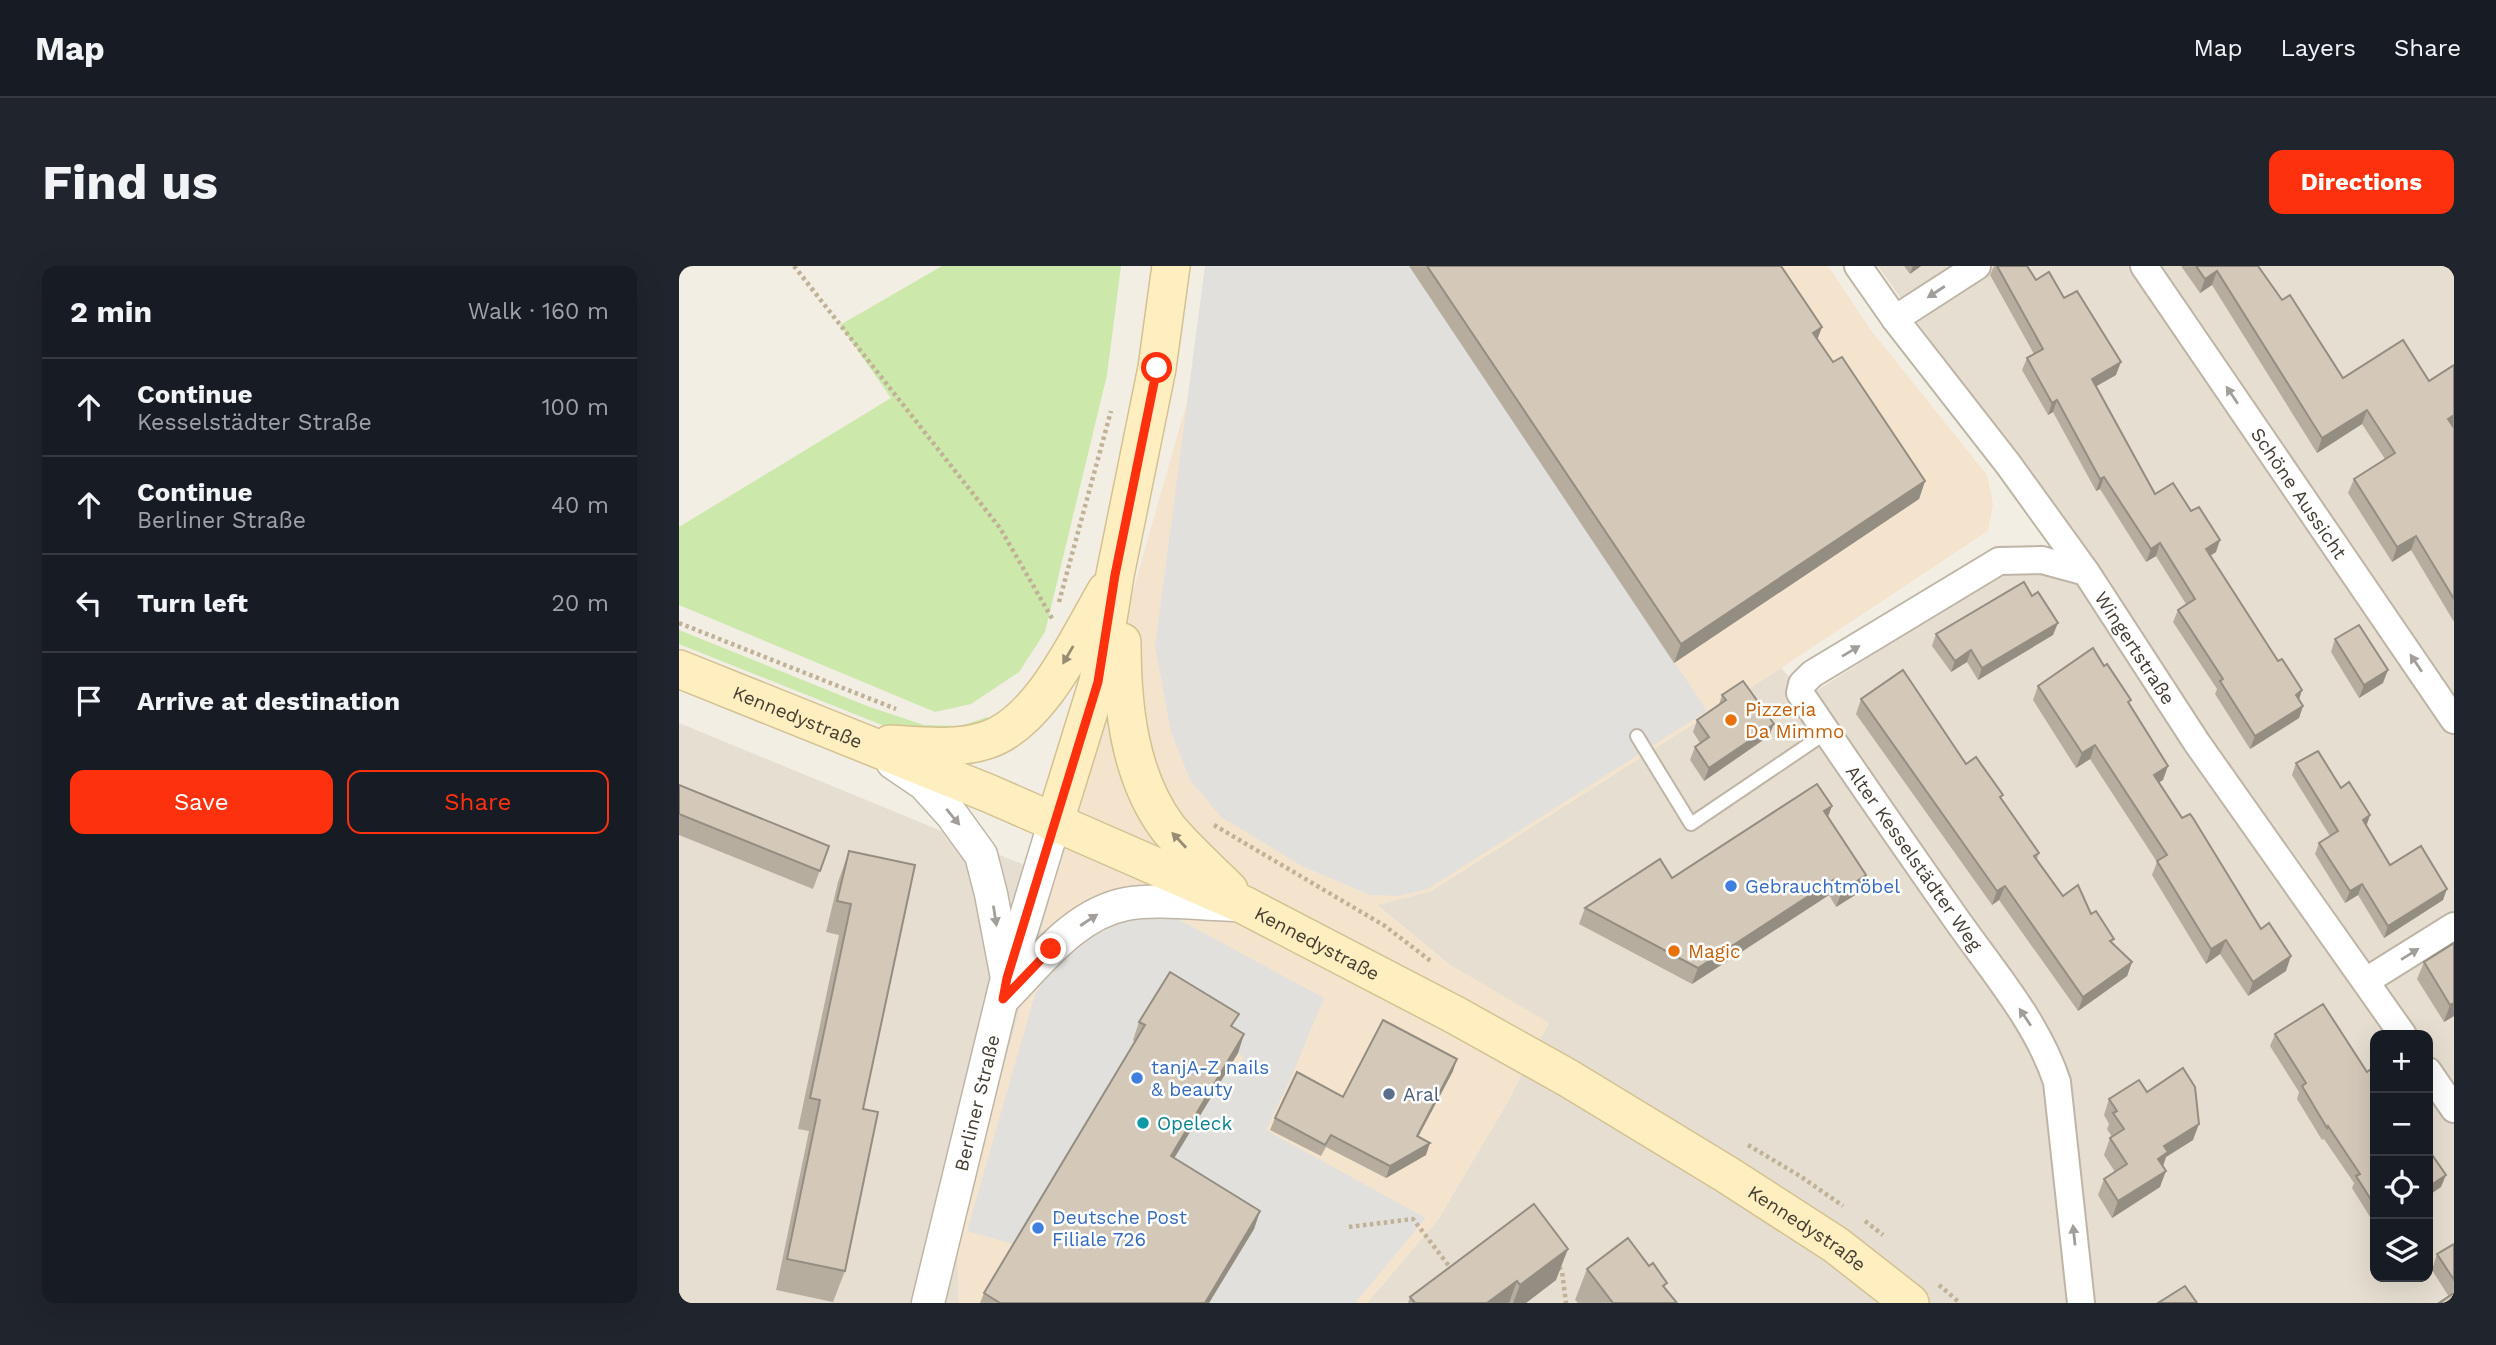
<!DOCTYPE html>
<html lang="en">
<head>
<meta charset="utf-8">
<style>
  body { margin:0; font-family:"Work Sans",sans-serif; background:#20242c; color:#f1f3f6 }
  .controls { position:absolute; right:21px; bottom:21px; display:grid; overflow:hidden; border-radius:14px; box-shadow:0 7px 28px #0002 }
  .controls button { width:63px; height:63px; display:grid; place-items:center; padding:0; border:0; border-bottom:2px solid #363941; background:#171b24; color:#f1f3f6; font:35px sans-serif }
  .stop { position:absolute; width:21px; height:21px; margin:-16px; border:5px solid #fe310e; border-radius:50%; background:#fff }
  .stop.end { background:#fe310e; border-color:#fff; box-shadow:0 2px 7px #0008 }
  .list { margin:0; padding:0; list-style:none }
  h2 { display:flex; justify-content:space-between; align-items:center; height:91px; margin:0; padding:0 28px; font-size:30px }
  h2 small { font-size:23px; font-weight:400; color:#9ea1a6 }
  .list li { display:grid; grid-template-columns:46px 1fr auto; gap:21px; align-items:center; box-sizing:border-box; height:98px; padding:0 28px; border-top:2px solid #363941 }
  .list b { display:block; font-size:26px; white-space:nowrap }
  .list p { margin:0; font-size:23px; white-space:nowrap; color:#9ea1a6 }
  .list em { font-size:23px; font-style:normal; color:#9ea1a6 }
  .actions { display:flex; gap:14px; padding:21px 28px }
  .actions a { flex:1; padding:16px 0; border:2px solid #fe310e; border-radius:14px; text-align:center; font-size:24px; color:#fe310e }
  .actions .main { background:#fe310e; color:#fff }
  .icon { flex:none; width:38px; height:38px; fill:none; stroke:currentColor; stroke-width:2; stroke-linecap:round; stroke-linejoin:round }
  .map { position:relative; flex:none; width:1775px; height:1037px; overflow:hidden; border-radius:14px }
  header { display:flex; align-items:center; gap:42px; box-sizing:border-box; height:98px; padding:0 35px; background:#171b24; border-bottom:2px solid #363941 }
  header strong { font-size:33px }
  nav { display:flex; gap:38px; margin-inline-start:auto; font-size:24px }
  .intro { display:flex; align-items:center; justify-content:space-between; box-sizing:border-box; height:168px; padding:0 42px }
  h1 { margin:0; font-size:49px }
  .button { padding:18px 32px; border-radius:14px; background:#fe310e; color:#fff; font-size:24px; font-weight:700 }
  main { display:flex; gap:42px; padding:0 42px }
  aside { flex:1; background:#171b24; border-radius:14px; box-shadow:0 7px 28px #0002 }
  .map>svg:first-child { display:block }
  .residential { fill:#e6dfd1; fill-rule:evenodd }
  .commercial { fill:#f5e4cd }
  .green { fill:#cde8ab }
  .parking { fill:#e2e0dc }
  .lines { fill:none; stroke-linecap:round; stroke-linejoin:round }
  .service-casing { stroke:#beb5a6; stroke-width:16 }
  .minor-casing { stroke:#beb5a6; stroke-width:30 }
  .tertiary-casing { stroke:#beb5a6; stroke-width:35 }
  .secondary-casing { stroke:#d4c192; stroke-width:40 }
  .path { stroke:#c0b197; stroke-width:4.5; stroke-dasharray:3.5 3.5; stroke-linecap:butt }
  .service { stroke:#fff; stroke-width:12 }
  .minor { stroke:#fff; stroke-width:26 }
  .tertiary { stroke:#fff; stroke-width:32 }
  .secondary { stroke:#ffefc0; stroke-width:37 }
  .wall { fill:#b6ad9f }
  .shaded-wall { fill:#948d82 }
  .building { fill:#d4c9b9; stroke:#948d82; stroke-width:2 }
  .oneway { fill:#a29e99 }
  .oneway2 { fill:#988d72 }
  .route { stroke:#fe310e; stroke-width:9 }
  .food-dot { fill:#e8710a; stroke:#fff; stroke-width:2.5 }
  .shop-dot { fill:#3f7fe0; stroke:#fff; stroke-width:2.5 }
  .service-dot { fill:#5c6f8a; stroke:#fff; stroke-width:2.5 }
  .culture-dot { fill:#0f9aa8; stroke:#fff; stroke-width:2.5 }
  .labels { text-anchor:middle; dominant-baseline:central; stroke-width:5; stroke-linejoin:round; paint-order:stroke }
  .street-label { font-size:19px; fill:#443d33; stroke:#fff }
  .food-label { font-size:19px; fill:#c56008; stroke:#fff; text-anchor:start }
  .shop-label { font-size:19px; fill:#366cbe; stroke:#fff; text-anchor:start }
  .service-label { font-size:19px; fill:#4e5e75; stroke:#fff; text-anchor:start }
  .culture-label { font-size:19px; fill:#0d838f; stroke:#fff; text-anchor:start }
</style>
</head>
<body>
<header>
<strong>Map</strong>
<nav><a>Map</a><a>Layers</a><a>Share</a></nav>
</header>
<div class="intro"><h1>Find us</h1><a class="button">Directions</a></div>
<main>
<aside>
<h2>2 min<small>Walk · 160 m</small></h2>
<ul class="list">
<li><svg class="icon" aria-label="ahead" viewBox="0 0 24 24"><path d="M12 20V5M6 11l6-6 6 6"/></svg><div><b>Continue</b><p>Kesselstädter Straße</p></div><em>100 m</em></li>
<li><svg class="icon" aria-label="ahead" viewBox="0 0 24 24"><path d="M12 20V5M6 11l6-6 6 6"/></svg><div><b>Continue</b><p>Berliner Straße</p></div><em>40 m</em></li>
<li><svg class="icon" aria-label="left" viewBox="0 0 24 24"><path d="M17 20v-9H6M10 6l-5 5 5 5"/></svg><div><b>Turn left</b></div><em>20 m</em></li>
<li><svg class="icon" aria-label="arrive" viewBox="0 0 24 24"><path d="M6 21V4h12l-3 4 3 4H6"/></svg><div><b>Arrive at destination</b></div></li>
</ul>
<div class="actions"><a class="main">Save</a><a>Share</a></div>
</aside>
<div class="map">
<svg width="1775" height="1037" viewBox="0 0 1775 1037">
  <rect width="100%" height="100%" fill="#f2eee3"/>
  <!-- residential -->
  <g class="residential">
    <path d="M1199,0H1775V1037H688L760,952L828,837L869,757L771,699L698,639L752,625L1102,402L1128,431L1324,305L1370,297L1404,280L1239,57ZM1696,769H1749V1011H1696Z"/>
    <path d="M0,457L377,612L278,972L280,1037H0Z"/>
  </g>
  <!-- commercial -->
  <path class="commercial" d="M526,0H1149L1191,63L1308,209L1314,238L1309,265L1102,402L752,625L698,639L771,699L870,757L828,837L760,952L688,1037H280L278,972L377,612L387,560L513,118Z"/>
  <!-- green -->
  <g class="green">
    <path d="M263,0H442L428,109L366,366L340,406L292,438L256,446L0,339V261L212,132L161,59Z"/>
    <path d="M0,364L188,440L245,459L282,460L308,451L313,461L221,463L203,459L0,378Z"/>
  </g>
  <!-- parking -->
  <g class="parking">
    <path d="M526,0H734L1028,445L749,623L720,630L691,629L623,600L542,551L511,514L492,466L476,380Z"/>
    <path d="M474,650L499,653L645,732L612,812L587,864L747,952L676,1037H530L575,963L484,910L551,799L557,803L565,791L546,779L460,778L338,979L288,965L356,728L365,715L394,686L417,668L445,656Z"/>
  </g>
  <g class="lines">
    <!-- service casing -->
    <g class="service-casing">
      <path id="service" d="M958,470L1012,558L1148,466"/>
    </g>
    <!-- minor casing -->
    <g class="minor-casing">
      <g id="minor">
        <path id="s1" d="M1179,0L1216,53L1329,198L1407,306L1518,477L1724,769"/>
        <path id="s2" d="M1465,0L1775,454"/>
        <path d="M1216,53L1298,0"/>
        <path d="M1687,715L1775,660"/>
        <path d="M1749,805L1775,843"/>
        <path d="M1402,1037L1378,816C1358,755 1312,703 1275,650C1223,576 1172,502 1121,427L1123,418L1133,408L1320,295L1363,294L1407,306"/>
      </g>
    </g>
    <!-- tertiary casing -->
    <g class="tertiary-casing">
      <g id="tertiary">
        <path d="M214,497L245,518L273,549L302,589L312,628L327,707"/>
        <path d="M325,732C360,697 395,648 447,638C479,632 527,639 561,639"/>
        <path id="s3" d="M249,1037L328,712L375,558"/>
      </g>
    </g>
    <!-- secondary casing -->
    <g class="secondary-casing">
      <g id="secondary">
        <path d="M443,376C443,439 450,510 489,562C507,584 530,604 550,624"/>
        <path id="s4" d="M0,403L309,527L565,639L778,750L889,812L1047,908L1157,979L1231,1037"/>
        <path d="M211,478C243,480 277,484 308,474C362,456 399,373 427,325"/>
        <path d="M375,558L419,416L436,309L478,102L492,0"/>
      </g>
    </g>
    <!-- path -->
    <g class="path">
      <path d="M115,0L321,262L374,354"/>
      <path d="M380,336L432,145"/>
      <path d="M0,357L217,443"/>
      <path d="M535,559L706,660L753,696"/>
      <path d="M1069,879L1121,910L1164,940"/>
      <path d="M1186,955L1204,969"/>
      <path d="M670,961L734,953L773,1004"/>
      <path d="M880,1001L883,1005L887,1037"/>
      <path d="M1260,1019L1281,1037"/>
    </g>
    <!-- service -->
    <use href="#service" class="service"/>
    <!-- minor -->
    <use href="#minor" class="minor"/>
    <!-- tertiary -->
    <use href="#tertiary" class="tertiary"/>
    <!-- secondary -->
    <use href="#secondary" class="secondary"/>
  </g>
  <!-- wall -->
  <g class="wall">
    <path d="M730,0H1102L1143,61L1138,74L1154,96L1246,215L1240,233L995,397Z"/>
    <path d="M1225,0H1242L1231,8Z"/>
    <path d="M1315,0H1348L1357,14L1385,32L1437,109L1417,120L1476,228L1537,286L1531,290L1624,440L1620,452L1571,483L1536,428L1538,423L1494,356L1499,344L1507,338L1477,290L1467,296L1421,223L1417,225L1374,146L1369,149L1343,104L1348,92L1355,88L1311,9Z"/>
    <path d="M1502,0H1579L1603,34L1664,112L1750,115L1775,99V160H1774L1775,162V356L1732,284L1713,296L1669,227L1675,213L1706,193L1683,158L1638,187L1533,19L1521,27Z"/>
    <path d="M1257,368L1374,369L1299,414L1288,396L1272,406L1253,380Z"/>
    <path d="M1656,373L1704,417L1680,432L1652,386Z"/>
    <path d="M1359,420L1450,438L1484,514L1480,516L1607,705L1569,730L1541,688L1527,698L1473,609L1478,596L1411,493L1397,502L1354,434Z"/>
    <path d="M1043,429L1090,470L1025,515L1011,494L1016,481L1021,477L1014,466L1018,454L1040,438Z"/>
    <path d="M1182,433L1287,498L1322,534L1360,587L1358,593L1384,630L1412,648L1433,677L1453,696L1448,710L1399,745L1320,634L1313,639L1177,448Z"/>
    <path d="M1617,497L1662,522L1691,549L1687,560L1711,599L1764,634L1705,672L1679,629L1666,637L1636,588L1640,577L1651,570L1613,509Z"/>
    <path d="M0,519L150,580L134,623L0,569Z"/>
    <path d="M1149,551L1181,626L1157,641L1150,629L1013,718L900,658L906,642L993,612Z"/>
    <path d="M170,585L184,843L166,1005L154,1036L97,1024L130,865L119,863L160,669L147,666L159,616Z"/>
    <path d="M1775,677V750L1765,756L1738,713L1745,696Z"/>
    <path d="M460,756L554,762L565,768L559,787L495,892L581,945L575,963L530,1037H301L305,1027L456,776L454,774Z"/>
    <path d="M1596,768L1696,809V959L1673,922L1675,917L1645,873L1643,874L1618,833L1620,826L1591,780Z"/>
    <path d="M774,805L739,871L747,889L707,912L647,881L642,890L591,864L596,852L664,831Z"/>
    <path d="M1468,826L1514,874L1487,891L1484,901L1481,921L1433,952L1419,929L1425,913L1436,906L1425,889L1431,872L1433,871L1428,863L1430,858L1425,849L1430,833Z"/>
    <path d="M855,938L877,1014L847,1037H729L731,1031Z"/>
    <path d="M1775,978V1037L1770,1031L1753,1004L1758,988Z"/>
    <path d="M908,1003L986,1022L998,1037H899L896,1034Z"/>
  </g>
  <!-- shaded-wall -->
  <g class="shaded-wall">
    <path d="M1234,0H1242L1231,8Z"/>
    <path d="M1538,5L1533,19L1521,27L1526,13Z"/>
    <path d="M1143,61L1136,79L1134,67Z"/>
    <path d="M1442,96L1437,109L1409,125L1413,113Z"/>
    <path d="M1378,134L1374,146L1369,149L1373,137Z"/>
    <path d="M1688,144L1683,158L1638,187L1643,172Z"/>
    <path d="M1775,149V160L1764,167L1769,153Z"/>
    <path d="M1425,211L1421,223L1417,225L1421,213Z"/>
    <path d="M1246,215L1240,233L995,397L1002,378Z"/>
    <path d="M1737,270L1732,284L1713,296L1718,281Z"/>
    <path d="M1541,274L1537,286L1522,295L1527,283Z"/>
    <path d="M1481,277L1477,290L1467,296L1472,283Z"/>
    <path d="M1379,357L1374,369L1299,414L1303,402Z"/>
    <path d="M1292,384L1288,396L1272,406L1276,395Z"/>
    <path d="M1709,404L1704,417L1680,432L1685,419Z"/>
    <path d="M1623,424L1619,437L1617,429Z"/>
    <path d="M1624,440L1620,452L1571,483L1576,470Z"/>
    <path d="M1095,458L1090,470L1025,515L1030,502Z"/>
    <path d="M1416,479L1411,493L1397,502L1403,487Z"/>
    <path d="M1489,500L1484,514L1469,523L1475,509Z"/>
    <path d="M1153,540L1147,556L1145,545Z"/>
    <path d="M1691,549L1687,561L1684,554Z"/>
    <path d="M1187,609L1181,626L1157,641L1163,625Z"/>
    <path d="M1156,613L1150,629L1013,718L1019,702Z"/>
    <path d="M1683,618L1679,629L1666,637L1671,625Z"/>
    <path d="M1326,620L1320,634L1313,639L1318,625Z"/>
    <path d="M1768,623L1764,634L1705,672L1709,660Z"/>
    <path d="M1547,674L1541,688L1527,698L1532,683Z"/>
    <path d="M1612,690L1607,705L1569,730L1574,716Z"/>
    <path d="M1453,696L1448,710L1399,745L1404,731Z"/>
    <path d="M1775,737V750L1765,756L1771,739Z"/>
    <path d="M565,768L559,787L485,909L492,890Z"/>
    <path d="M778,793L774,805L733,882L738,870Z"/>
    <path d="M1520,858L1514,874L1487,891L1483,902L1479,893L1485,880Z"/>
    <path d="M751,877L747,889L707,912L711,900Z"/>
    <path d="M1487,905L1481,921L1433,952L1439,935Z"/>
    <path d="M1767,909L1762,921L1749,930V921Z"/>
    <path d="M581,945L575,963L530,1037H526Z"/>
    <path d="M889,983L877,1014L847,1037H834L841,1019Z"/>
    <path d="M838,1015L830,1037H808Z"/>
  </g>
  <!-- building -->
  <g class="building">
    <path d="M748,0H1102L1143,61L1134,67L1154,96L1163,91L1246,215L1002,378Z"/>
    <path d="M1318,0H1348L1357,14L1370,6L1385,32L1398,25L1442,96L1413,113L1476,228L1494,217L1512,245L1520,241L1541,274L1527,283L1599,395L1603,393L1623,424L1617,429L1624,440L1576,470L1541,415L1544,413L1499,344L1516,333L1481,277L1472,283L1425,211L1421,213L1378,134L1373,137L1348,92L1364,83Z"/>
    <path d="M1517,0H1579L1603,34L1611,29L1664,112L1724,74L1750,115L1775,99V149L1769,153L1775,162V333L1737,270L1718,281L1675,213L1716,187L1688,144L1643,172L1538,5L1526,13Z"/>
    <path d="M1345,316L1353,330L1359,326L1379,357L1303,402L1292,384L1276,395L1257,368Z"/>
    <path d="M1680,359L1709,404L1685,419L1656,373Z"/>
    <path d="M1414,382L1425,400L1428,398L1452,434L1449,436L1489,500L1475,509L1503,552L1511,548L1514,552L1582,663L1590,657L1612,690L1574,716L1547,674L1532,683L1478,595L1488,589L1416,479L1403,487L1359,420Z"/>
    <path d="M1224,404L1287,498L1297,491L1324,529L1321,531L1360,587L1355,590L1384,630L1399,619L1412,648L1417,645L1435,673L1431,675L1453,696L1404,731L1326,620L1318,625L1182,433Z"/>
    <path d="M1064,415L1095,458L1030,502L1016,481L1030,471L1018,454L1047,434L1043,429Z"/>
    <path d="M1639,485L1662,522L1670,516L1691,549L1684,554L1711,599L1742,580L1768,623L1709,660L1683,618L1671,625L1640,577L1659,565L1617,497Z"/>
    <path d="M1138,518L1153,540L1145,545L1187,609L1163,625L1156,613L1019,702L906,642L981,593L993,612Z"/>
    <path d="M0,519L150,580L141,605L0,548Z"/>
    <path d="M170,585L236,599L184,843L199,846L166,1005L108,993L141,834L131,832L172,638L158,635Z"/>
    <path d="M1775,677V737L1771,739L1745,696Z"/>
    <path d="M491,706L560,748L552,760L565,768L492,890L581,945L526,1037H321L305,1027L466,759L460,756Z"/>
    <path d="M1644,738L1688,806L1692,803L1696,809V940L1677,910L1681,908L1649,860L1648,862L1623,820L1627,817L1596,768Z"/>
    <path d="M704,754L778,793L738,870L751,877L711,900L652,869L646,879L596,852L618,806L664,831Z"/>
    <path d="M1504,802L1516,821L1520,858L1485,880L1489,886L1479,893L1487,905L1439,935L1425,913L1448,898L1431,872L1445,863L1434,847L1438,845L1430,833L1460,814L1468,826Z"/>
    <path d="M1749,883L1767,909L1749,921Z"/>
    <path d="M855,938L889,983L841,1019L838,1015L808,1037H736L731,1031Z"/>
    <path d="M949,972L970,1000L974,997L988,1017L984,1020L998,1037H934L908,1003Z"/>
    <path d="M1775,978V1014L1758,988Z"/>
    <path d="M1506,1020L1518,1037H1479Z"/>
    <path d="M1775,1027V1037H1760Z"/>
  </g>
  <!-- one-way arrows -->
  <defs><path id="oneway-solid" d="M-6-.8H1V-3.2L6.5 0L1 3.2V.8H-6Z" transform="scale(1.75)"/></defs>
  <g class="oneway">
    <use href="#oneway-solid" transform="translate(1257 26) rotate(147)"/>
    <use href="#oneway-solid" transform="translate(1553 129) rotate(-124)"/>
    <use href="#oneway-solid" transform="translate(1172 385) rotate(-31)"/>
    <use href="#oneway-solid" transform="translate(1737 397) rotate(-124)"/>
    <use href="#oneway-solid" transform="translate(274 551) rotate(50)"/>
    <use href="#oneway-solid" transform="translate(316 650) rotate(81)"/>
    <use href="#oneway-solid" transform="translate(410 654) rotate(-33)"/>
    <use href="#oneway-solid" transform="translate(1731 688) rotate(-32)"/>
    <use href="#oneway-solid" transform="translate(1346 751) rotate(-124)"/>
    <use href="#oneway-solid" transform="translate(1395 969) rotate(-96)"/>
  </g>
  <g class="oneway2">
    <use href="#oneway-solid" transform="translate(389 389) rotate(120)"/>
    <use href="#oneway-solid" transform="translate(500 574) rotate(-133)"/>
  </g>
  <g class="lines">
    <!-- route -->
    <path class="route" d="M372,683L324,733L328,712L419,416L436,309L478,102"/>
  </g>
  <!-- markers -->
  <g class="food-dot">
    <circle cx="1052" cy="454" r="7"/>
    <circle cx="995" cy="685" r="7"/>
  </g>
  <g class="shop-dot">
    <circle cx="1052" cy="620" r="7"/>
    <circle cx="458" cy="812" r="7"/>
    <circle cx="359" cy="962" r="7"/>
  </g>
  <circle class="service-dot" cx="710" cy="828" r="7"/>
  <circle class="culture-dot" cx="464" cy="857" r="7"/>
  <g class="labels">
    <!-- street labels -->
    <g class="street-label">
      <text stroke="none"><textPath href="#s2" startOffset="275">Schöne Aussicht</textPath></text>
      <text stroke="none"><textPath href="#s1" startOffset="472">Wingertstraße</textPath></text>
      <text stroke="none"><textPath href="#s4" startOffset="128">Kennedystraße</textPath></text>
      <text transform="translate(1235 592) rotate(55)">Alter Kesselstädter Weg</text>
      <text stroke="none"><textPath href="#s4" startOffset="695">Kennedystraße</textPath></text>
      <text stroke="none"><textPath href="#s3" startOffset="206">Berliner Straße</textPath></text>
      <text stroke="none"><textPath href="#s4" startOffset="1262">Kennedystraße</textPath></text>
    </g>
    <!-- food labels -->
    <g class="food-label">
      <text x="1066" y="443">Pizzeria<tspan x="1066" dy="22">Da Mimmo</tspan></text>
      <text x="1009" y="685">Magic</text>
    </g>
    <!-- shop labels -->
    <g class="shop-label">
      <text x="1066" y="620">Gebrauchtmöbel</text>
      <text x="472" y="801">tanjA-Z nails<tspan x="472" dy="22">&amp; beauty</tspan></text>
      <text x="373" y="951">Deutsche Post<tspan x="373" dy="22">Filiale 726</tspan></text>
    </g>
    <!-- service labels -->
    <g class="service-label">
      <text x="724" y="828">Aral</text>
    </g>
    <!-- culture labels -->
    <g class="culture-label">
      <text x="478" y="857">Opeleck</text>
    </g>
  </g>
</svg>
<div class="controls">
<button>+</button>
<button>−</button>
<button><svg class="icon" aria-label="locate" viewBox="0 0 24 24"><circle cx="12" cy="12" r="6"/><path d="M12 2v4M12 18v4M2 12h4M18 12h4"/></svg></button>
<button><svg class="icon" aria-label="layers" viewBox="0 0 24 24"><path d="M12 4l9 5-9 5-9-5zM3 14l9 5 9-5"/></svg></button>
</div>
<div class="stop" style="left:478px;top:102px"></div>
<div class="stop end" style="left:372px;top:683px"></div>
</div>
</main>
</body>
</html>
